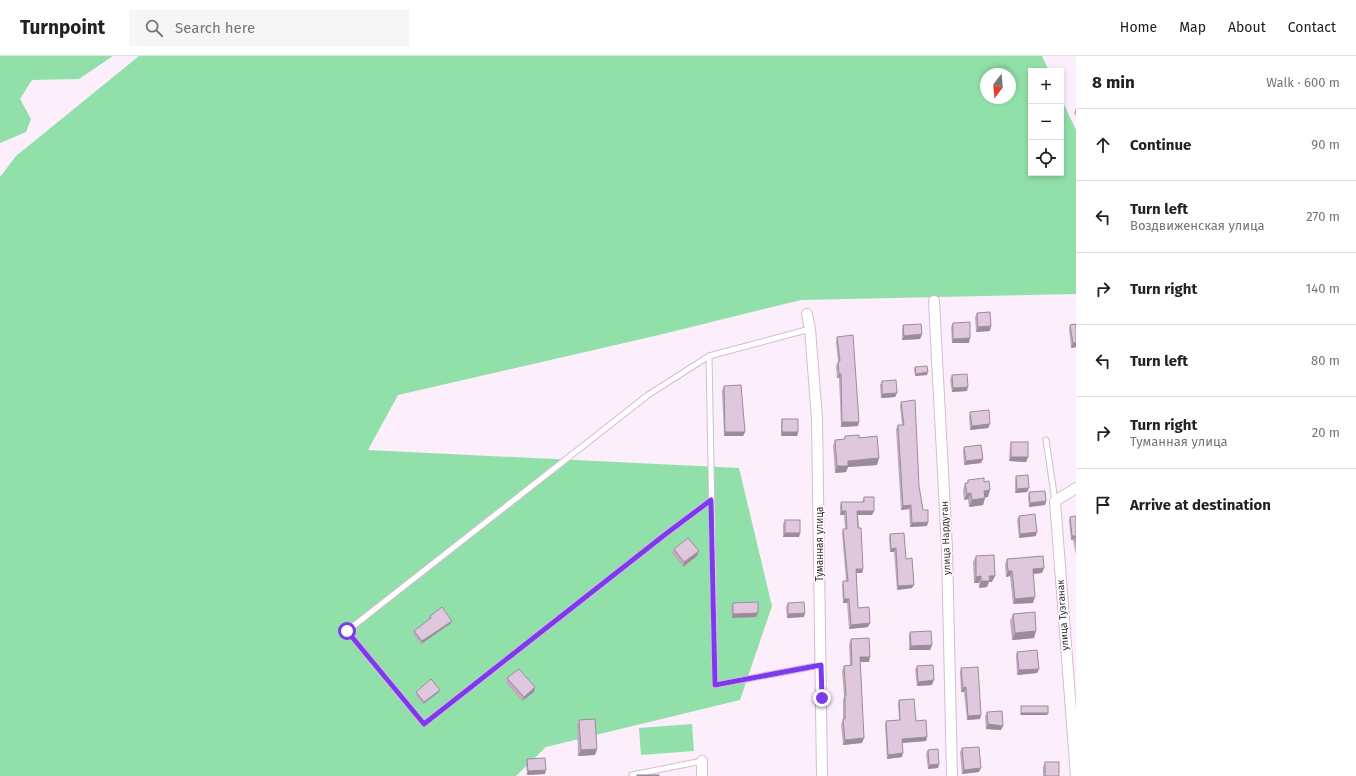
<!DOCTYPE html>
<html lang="en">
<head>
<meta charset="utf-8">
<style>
  body { margin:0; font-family:"Fira Sans",sans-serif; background:#f6f6f6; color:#202124 }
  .controls { position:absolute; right:12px; top:12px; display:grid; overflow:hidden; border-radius:0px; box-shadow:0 2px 6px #0003 }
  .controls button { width:36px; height:36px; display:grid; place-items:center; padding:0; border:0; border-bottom:1px solid #e0e0e0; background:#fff; color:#202124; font:20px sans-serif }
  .compass { position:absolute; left:980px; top:12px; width:36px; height:36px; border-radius:50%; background:#fff; box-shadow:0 2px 6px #0003; rotate:196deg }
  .stop { position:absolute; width:12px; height:12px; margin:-9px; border:3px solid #7c3aed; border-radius:50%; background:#fff }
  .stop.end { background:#7c3aed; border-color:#fff; box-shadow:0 1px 4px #0008 }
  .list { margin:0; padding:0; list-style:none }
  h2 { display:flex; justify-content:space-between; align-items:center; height:52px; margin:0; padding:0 16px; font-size:17px }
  h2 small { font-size:13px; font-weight:400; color:#757577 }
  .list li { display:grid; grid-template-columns:26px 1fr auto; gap:12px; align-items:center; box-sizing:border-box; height:72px; padding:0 16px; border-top:1px solid #e0e0e0 }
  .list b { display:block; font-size:15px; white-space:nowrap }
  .list p { margin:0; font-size:13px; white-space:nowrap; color:#757577 }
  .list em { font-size:13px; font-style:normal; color:#757577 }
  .icon { flex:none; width:22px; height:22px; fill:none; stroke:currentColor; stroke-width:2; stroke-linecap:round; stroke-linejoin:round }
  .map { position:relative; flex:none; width:1076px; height:720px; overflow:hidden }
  header { display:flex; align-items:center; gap:24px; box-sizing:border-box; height:56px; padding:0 20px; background:#fff; border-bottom:1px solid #e0e0e0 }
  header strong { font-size:19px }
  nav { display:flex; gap:22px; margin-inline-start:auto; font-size:14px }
  .search { width:280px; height:36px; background:#f6f6f6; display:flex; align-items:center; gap:10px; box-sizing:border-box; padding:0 14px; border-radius:0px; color:#757577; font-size:15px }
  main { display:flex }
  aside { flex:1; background:#fff }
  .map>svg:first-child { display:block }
  .green { fill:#91e0a9; fill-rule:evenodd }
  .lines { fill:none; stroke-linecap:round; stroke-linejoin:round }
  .lane-casing { stroke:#d4bcd3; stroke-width:7 }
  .street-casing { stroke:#d4bcd3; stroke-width:12 }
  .lane { stroke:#fff; stroke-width:5 }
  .street { stroke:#fff; stroke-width:10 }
  .wall { fill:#c0acbf }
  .shaded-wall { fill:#9c8c9b }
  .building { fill:#dfc8de; stroke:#9c8c9b }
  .route { stroke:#7c3aed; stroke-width:5 }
  .labels { text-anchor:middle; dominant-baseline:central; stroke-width:3; stroke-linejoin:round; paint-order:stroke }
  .street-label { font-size:10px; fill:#372e36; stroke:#fff }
</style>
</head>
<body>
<header>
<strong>Turnpoint</strong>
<div class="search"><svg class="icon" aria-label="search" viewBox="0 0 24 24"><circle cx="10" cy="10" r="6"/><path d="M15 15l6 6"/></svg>Search here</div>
<nav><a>Home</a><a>Map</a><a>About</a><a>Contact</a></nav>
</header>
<main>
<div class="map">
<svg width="1076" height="720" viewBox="0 0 1076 720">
  <rect width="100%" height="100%" fill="#fdeefc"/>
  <!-- green -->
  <g class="green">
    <path d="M0,0H113L79,23L32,24L20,43L31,63L26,76L0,87Z"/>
    <path d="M139,0H1042L1049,15H1031V117H1061V42L1076,74V238L801,244L659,279L398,339L368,394L739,412L772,550L740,644L546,691L516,720H0V121L16,100ZM986,18H1010V42H986Z"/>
    <path d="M692,668L694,695L641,699L639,672Z"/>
  </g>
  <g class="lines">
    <!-- lane casing -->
    <g class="lane-casing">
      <g id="lane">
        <path d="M810,273L709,300L715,629L821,609"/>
        <path d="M709,300L648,339L347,575L424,668L667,477L711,444"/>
        <path d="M1046,384L1055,445"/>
        <path d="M632,719L702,705"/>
      </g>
    </g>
    <!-- street casing -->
    <g class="street-casing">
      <g id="street">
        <path d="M934,245L947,493L952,720"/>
        <path d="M807,258L810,273L817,363L822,720"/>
        <path d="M702,720V705"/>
        <path d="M1076,720L1055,445L1076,432"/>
      </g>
    </g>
    <!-- lane -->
    <use href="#lane" class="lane"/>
    <!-- street -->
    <use href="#street" class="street"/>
  </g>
  <!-- wall -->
  <g class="wall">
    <path d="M1076,52V60L1074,57Z"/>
    <path d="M977,257L990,275L976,276L975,261Z"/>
    <path d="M953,267L969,287H952L951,271Z"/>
    <path d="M903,269L922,278L920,283L902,284V273Z"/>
    <path d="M1070,269L1076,291L1071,292L1069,273Z"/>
    <path d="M837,281L859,366L858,370L841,371L839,322H837L836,310L838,306L836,286Z"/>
    <path d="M915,311L927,319L915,320L914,313Z"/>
    <path d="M952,319L967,335L952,336L950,324Z"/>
    <path d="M882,325L897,337L895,341L881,342L880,329Z"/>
    <path d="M724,330L745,376L743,380H724L722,335Z"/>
    <path d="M901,346L919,430L923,454L927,470L910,471L909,453L901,454L896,373L898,369H902L900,350Z"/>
    <path d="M970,356L990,368L988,372L970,374L969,361Z"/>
    <path d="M782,363L798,376L797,380H781V367Z"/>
    <path d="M845,380L859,382L877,409L848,411L846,416L835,417L833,390L835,384L844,383Z"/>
    <path d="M1011,386L1028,401L1026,406L1009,405L1010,390Z"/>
    <path d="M964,391L981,407L964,409L963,395Z"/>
    <path d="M1016,420L1029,432L1027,436L1015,437V424Z"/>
    <path d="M968,424L988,441H985L983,449L969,451L968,443L964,444L963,434L965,427H967Z"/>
    <path d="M1029,436L1046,445L1045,449L1029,451L1028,441Z"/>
    <path d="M864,441L874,455L872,459H858L863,513L862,517H856L858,552L868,571L849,573L847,547H843L842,529L843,525H846L842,477L843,473H845L844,459H840V450L841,446H862Z"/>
    <path d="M1019,460L1036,480L1019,482L1017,464Z"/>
    <path d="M1076,460V499L1073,484H1071L1069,465L1070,461Z"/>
    <path d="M785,464L800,477L799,481H783V468Z"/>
    <path d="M890,478L906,503L912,532L897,534L894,496H890L889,482Z"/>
    <path d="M674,493L697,500L683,511L672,497Z"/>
    <path d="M976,500L992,526H989L987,531L979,532V527H974L973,506Z"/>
    <path d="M1007,503L1044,512L1042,517L1033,518V547L1013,548L1010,520L1006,521L1005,508Z"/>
    <path d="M733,547L756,561L732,562L731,551Z"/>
    <path d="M788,547L804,561L787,562L786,551Z"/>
    <path d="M1013,558L1036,575L1034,582L1012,584L1010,565Z"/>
    <path d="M430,560L450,568L421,588L413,578L414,575L429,564V563Z"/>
    <path d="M910,576L932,589L930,594H909V580Z"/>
    <path d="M851,583L869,606H860L862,687L843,689L841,668L843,663V644L844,641L842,615L844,610L850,609L849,588Z"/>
    <path d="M1017,596L1039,613L1037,617L1017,619L1016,600Z"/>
    <path d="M917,610L932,629L917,630L915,614Z"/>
    <path d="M961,612L981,659L980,663L967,664L964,636H961L960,617Z"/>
    <path d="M507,622L534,636L522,645L506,627Z"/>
    <path d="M416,636H439L423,648L415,638Z"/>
    <path d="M899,644L927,681L926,685L902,687V701L887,703L885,669L886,665L899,664L898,648Z"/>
    <path d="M987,656L1001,674L986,673L985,660Z"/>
    <path d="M579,664L597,693L595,699L578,700L577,670Z"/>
    <path d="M962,692L979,716L962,718L960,696Z"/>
    <path d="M928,694L939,708L938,712L928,713L926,698Z"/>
    <path d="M527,703L545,718L527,719L526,707Z"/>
    <path d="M1045,706L1059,720H1043V711Z"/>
  </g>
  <!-- shaded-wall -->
  <g class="shaded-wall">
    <path d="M991,270L990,275L976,276L978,271Z"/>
    <path d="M922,278L920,283L902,284L904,280Z"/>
    <path d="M970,282L969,287H952L953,283Z"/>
    <path d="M1073,287H1076V291L1071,292Z"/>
    <path d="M928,316L927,319L915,320L916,318Z"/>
    <path d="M839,318H841L839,322H837Z"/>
    <path d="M968,331L967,335L952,336L953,332Z"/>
    <path d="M897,337L895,341L881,342L882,338Z"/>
    <path d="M842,366H859L858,370L841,371Z"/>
    <path d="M990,368L988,372L970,374L972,370Z"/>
    <path d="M725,376H745L743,380H724Z"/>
    <path d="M782,376H798L797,380H781Z"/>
    <path d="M1011,401H1028L1026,406L1009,405Z"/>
    <path d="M879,402L877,409L848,411L846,416L835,417L837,410L848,405Z"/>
    <path d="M983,403L981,407L964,409L966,405Z"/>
    <path d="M1029,432L1027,436L1015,437L1017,433Z"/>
    <path d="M990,434L988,441L982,442L984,435Z"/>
    <path d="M971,437L968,443L964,444L967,438Z"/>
    <path d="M985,442L983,449L969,451L972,444Z"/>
    <path d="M1046,445L1045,449L1029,451L1030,447Z"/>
    <path d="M911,449L909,453L901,454L903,450Z"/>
    <path d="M842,455H846L844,459H840Z"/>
    <path d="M857,455H874L872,459H856Z"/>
    <path d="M928,466L927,470L910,471L912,467Z"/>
    <path d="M1037,476L1036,480L1019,482L1020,478Z"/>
    <path d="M785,477H800L799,481H783Z"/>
    <path d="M1072,480H1075L1073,484H1071Z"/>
    <path d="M896,492L894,496H890L891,493Z"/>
    <path d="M699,495L697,500L683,511L684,506Z"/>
    <path d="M1044,512L1042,517L1031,518L1033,513Z"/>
    <path d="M856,513H863L862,517H854Z"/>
    <path d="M1008,515H1012L1010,520L1006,521Z"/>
    <path d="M981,520L979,527H974L976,521Z"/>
    <path d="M989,520H995L992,526H989L987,531L979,532L981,525Z"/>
    <path d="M914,529L912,532L897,534L898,530Z"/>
    <path d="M1035,541L1033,547L1013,548L1015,543Z"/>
    <path d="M844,543H849L847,547H843Z"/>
    <path d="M758,557L756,561L732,562L733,558Z"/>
    <path d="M805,557L804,561L787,562L788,558Z"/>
    <path d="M452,565L450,568L421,588L422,585Z"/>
    <path d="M870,567L868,571L849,573L851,569Z"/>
    <path d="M1036,575L1034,582L1012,584L1015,577Z"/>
    <path d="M932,589L930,594H909L911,590Z"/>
    <path d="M860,601H870L869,606H858Z"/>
    <path d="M1039,613L1037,617L1017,619L1019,614Z"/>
    <path d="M934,624L932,629L917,630L918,626Z"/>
    <path d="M535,631L534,636L522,645L524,641Z"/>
    <path d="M966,631L964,636H961L963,632Z"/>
    <path d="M440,634L439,636L423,648L424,646Z"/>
    <path d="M1021,657H1048L1047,659H1020Z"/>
    <path d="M981,659L980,663L967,664L968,660Z"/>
    <path d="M988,668L1003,670L1001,674L986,673Z"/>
    <path d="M927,681L926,685L901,687L902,683Z"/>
    <path d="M864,682L862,687L843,689L845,684Z"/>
    <path d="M597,693L595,699L578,700L581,694Z"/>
    <path d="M903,697L902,701L887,703L888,699Z"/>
    <path d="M939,708L938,712L928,713L929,709Z"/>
    <path d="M981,712L979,716L962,718L964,714Z"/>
    <path d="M546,714L545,718L527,719L528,715Z"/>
  </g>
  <!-- building -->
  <g class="building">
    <path d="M990,256L991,270L978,271L977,257Z"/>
    <path d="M970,266V282L953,283V267Z"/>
    <path d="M921,268L922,278L904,280L903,269Z"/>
    <path d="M1076,268V287H1073L1070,269Z"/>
    <path d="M853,279L859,366H842L841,318H839L838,306L840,305L837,281Z"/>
    <path d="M927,310L928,316L916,318L915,311Z"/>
    <path d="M967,318L968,331L953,332L952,319Z"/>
    <path d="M896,324L897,337L882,338V325Z"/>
    <path d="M741,329L745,376H725L724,330Z"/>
    <path d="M915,344L919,430L923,454H928V466L912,467L911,449L903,450L898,369H904L901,346Z"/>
    <path d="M989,354L990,368L972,370L970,356Z"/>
    <rect x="782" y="363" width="16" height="13"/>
    <path d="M859,379V382L877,380L879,402L848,405V410H837L835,384L845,383V380Z"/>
    <rect x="1011" y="386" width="17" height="15"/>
    <path d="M981,389L983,403L966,405L964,391Z"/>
    <path d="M1028,419L1029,432L1017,433L1016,420Z"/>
    <path d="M984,422V426L989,425L990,434L984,435L985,442L972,444L971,437L967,438L965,427H968V424Z"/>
    <path d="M1045,435L1046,445L1030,447L1029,436Z"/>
    <path d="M864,441H874V455H857L858,472H861L863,513H856L858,552L869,551L870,567L851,569L849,543H844L843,525H848L843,473H847L846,455H842L841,446H864Z"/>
    <path d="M1035,458L1037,476L1020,478L1019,460Z"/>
    <path d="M1076,460V486L1075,480H1072L1070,461Z"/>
    <rect x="785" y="464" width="15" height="13"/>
    <path d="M904,477L906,503L912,502L914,529L898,530L896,492L891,493L890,478Z"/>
    <path d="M688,482L699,495L684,506L674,493Z"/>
    <path d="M994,499L995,520H989L990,525H981V520L976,521V500Z"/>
    <path d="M1043,500L1044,512L1033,513L1035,541L1015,543L1012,515H1008L1007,503Z"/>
    <path d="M758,546V557L733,558V547Z"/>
    <path d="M804,546L805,557L788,558V547Z"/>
    <path d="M442,551L452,565L422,585L414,575L431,562L430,560Z"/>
    <path d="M1035,556L1036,575L1015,577L1013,558Z"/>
    <path d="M931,575L932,589L911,590L910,576Z"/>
    <path d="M869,582L870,601H860L864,682L845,684L843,663H845V639H846L844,610L852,609L851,583Z"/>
    <path d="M1037,594L1039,613L1019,614L1017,596Z"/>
    <path d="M933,609L934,624L918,626L917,610Z"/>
    <path d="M978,611L981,659L968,660L966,631L963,632L961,612Z"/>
    <path d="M519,613L535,631L524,641L507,622Z"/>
    <path d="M431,623L440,634L424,646L416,636Z"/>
    <path d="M914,643L916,665L926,664L927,681L902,683L903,697L888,699L886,665L900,664L899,644Z"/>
    <rect x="1021" y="650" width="27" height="7"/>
    <path d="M1002,655L1003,670L988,668L987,656Z"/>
    <path d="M595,663L597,693L581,694L579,664Z"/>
    <path d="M979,691L981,712L964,714L962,692Z"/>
    <path d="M938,693L939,708L929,709L928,694Z"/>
    <path d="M545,702L546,714L528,715L527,703Z"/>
    <rect x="1045" y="706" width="14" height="14"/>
    <rect x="637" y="719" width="22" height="1"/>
  </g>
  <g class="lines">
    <!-- route -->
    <path class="route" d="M347,575L424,668L667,477L711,444L715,629L821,609L822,642"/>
  </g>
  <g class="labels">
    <!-- street labels -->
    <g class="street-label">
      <text transform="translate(946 482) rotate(-92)">улица Нардуган</text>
      <text transform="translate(820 488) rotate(-90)">Туманная улица</text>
      <text transform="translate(1063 559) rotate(-94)">улица Тузганак</text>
    </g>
  </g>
</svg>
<div class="controls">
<button>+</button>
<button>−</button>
<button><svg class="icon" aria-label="locate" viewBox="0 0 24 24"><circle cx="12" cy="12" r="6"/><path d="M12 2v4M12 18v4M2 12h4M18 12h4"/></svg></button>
</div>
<svg class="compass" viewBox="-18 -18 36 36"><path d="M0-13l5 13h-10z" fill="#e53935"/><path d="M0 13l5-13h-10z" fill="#757577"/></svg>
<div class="stop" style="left:347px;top:575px"></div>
<div class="stop end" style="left:822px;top:642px"></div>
</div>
<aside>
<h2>8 min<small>Walk · 600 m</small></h2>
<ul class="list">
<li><svg class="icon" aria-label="ahead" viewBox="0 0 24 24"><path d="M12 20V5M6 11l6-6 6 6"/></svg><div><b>Continue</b></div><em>90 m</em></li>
<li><svg class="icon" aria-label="left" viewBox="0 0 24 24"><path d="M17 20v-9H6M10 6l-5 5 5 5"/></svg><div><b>Turn left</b><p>Воздвиженская улица</p></div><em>270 m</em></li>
<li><svg class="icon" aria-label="right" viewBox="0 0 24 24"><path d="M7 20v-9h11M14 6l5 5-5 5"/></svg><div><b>Turn right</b></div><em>140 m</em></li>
<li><svg class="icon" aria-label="left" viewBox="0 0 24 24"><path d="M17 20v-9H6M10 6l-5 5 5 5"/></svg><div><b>Turn left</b></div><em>80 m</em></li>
<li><svg class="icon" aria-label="right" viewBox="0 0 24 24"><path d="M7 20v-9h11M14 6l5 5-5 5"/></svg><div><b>Turn right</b><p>Туманная улица</p></div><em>20 m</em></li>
<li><svg class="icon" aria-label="arrive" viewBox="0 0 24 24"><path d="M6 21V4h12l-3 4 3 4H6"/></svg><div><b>Arrive at destination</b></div></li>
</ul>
</aside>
</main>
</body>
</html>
